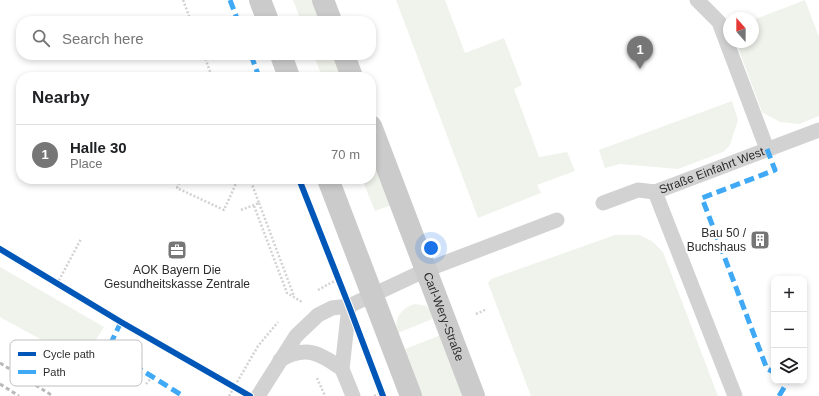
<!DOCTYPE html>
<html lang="en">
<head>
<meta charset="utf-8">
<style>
  body { margin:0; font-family:Helvetica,sans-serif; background:#f6f6f6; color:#202124 }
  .controls { position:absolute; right:12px; bottom:12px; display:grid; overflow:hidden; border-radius:8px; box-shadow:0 2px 6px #0003 }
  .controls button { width:36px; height:36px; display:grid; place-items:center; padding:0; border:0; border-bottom:1px solid #e0e0e0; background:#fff; color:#202124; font:20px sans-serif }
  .compass { position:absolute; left:723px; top:12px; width:36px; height:36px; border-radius:50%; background:#fff; box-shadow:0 2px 6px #0003; rotate:339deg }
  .you { position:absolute; left:431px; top:248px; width:14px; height:14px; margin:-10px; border:3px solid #fff; border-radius:50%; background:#1a73e8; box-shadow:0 0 0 6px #1a73e833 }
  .badge { display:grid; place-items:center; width:26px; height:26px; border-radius:50%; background:#767676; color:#fff; font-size:13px; font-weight:700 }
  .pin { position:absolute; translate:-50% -33px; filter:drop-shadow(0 1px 2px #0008) }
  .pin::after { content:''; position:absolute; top:21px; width:14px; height:12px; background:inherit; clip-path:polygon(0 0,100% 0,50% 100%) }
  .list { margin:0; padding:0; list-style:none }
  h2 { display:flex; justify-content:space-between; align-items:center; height:52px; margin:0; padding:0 16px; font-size:17px }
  h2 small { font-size:13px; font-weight:400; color:#757577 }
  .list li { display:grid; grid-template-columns:26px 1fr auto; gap:12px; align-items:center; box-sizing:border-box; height:60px; padding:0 16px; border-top:1px solid #e0e0e0 }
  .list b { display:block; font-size:15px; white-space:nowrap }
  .list p { margin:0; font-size:13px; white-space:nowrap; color:#757577 }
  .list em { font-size:13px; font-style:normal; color:#757577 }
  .icon { flex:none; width:22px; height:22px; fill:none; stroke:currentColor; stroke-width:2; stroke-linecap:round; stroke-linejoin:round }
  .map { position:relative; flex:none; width:819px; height:396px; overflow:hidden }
  .search { position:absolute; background:#fff; box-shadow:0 2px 6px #0003; left:16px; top:16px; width:360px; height:44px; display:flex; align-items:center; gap:10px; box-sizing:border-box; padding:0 14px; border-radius:16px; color:#757577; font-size:15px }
  .panel { position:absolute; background:#fff; box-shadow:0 2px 6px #0003; left:16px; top:72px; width:360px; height:112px; border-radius:16px }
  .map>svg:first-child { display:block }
  .green { fill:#f0f3eb }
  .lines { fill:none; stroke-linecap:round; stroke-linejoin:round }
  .path { stroke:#d2d2d2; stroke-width:2.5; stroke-dasharray:2 2; stroke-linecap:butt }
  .lane { stroke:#d2d2d2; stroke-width:15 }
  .secondary { stroke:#cbcbcb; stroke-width:22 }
  .rail { stroke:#b9b9b9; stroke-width:3; stroke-dasharray:4 3; stroke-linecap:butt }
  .quiet { stroke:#3fa9f5; stroke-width:5; stroke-dasharray:10 5; stroke-linecap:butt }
  .cycleway-casing { stroke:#fff; stroke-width:8 }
  .cycleway { stroke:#0057b8; stroke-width:6 }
  .labels { text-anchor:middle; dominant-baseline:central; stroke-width:4; stroke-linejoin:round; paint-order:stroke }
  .street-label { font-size:12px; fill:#2d2d2d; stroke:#fff }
  .poi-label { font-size:12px; fill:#2d2d2d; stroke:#fff; text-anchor:end }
  .key { fill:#fff; stroke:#c0c0c0; stroke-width:1 }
  .key-label { font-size:11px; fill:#2d2d2d }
</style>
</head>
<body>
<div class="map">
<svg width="819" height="396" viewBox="0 0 819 396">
  <rect width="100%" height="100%" fill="#fff"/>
  <!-- green -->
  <g class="green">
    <path d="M293,0H315L323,21H301Z"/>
    <path d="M396,0H445L465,53L504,38L522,85L514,89L539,157L567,152L575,171L537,185L541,193L478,218Z"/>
    <path d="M805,0L819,37V116L799,124L780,122L762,112L736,42H753V20Z"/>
    <path d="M314,55H336L345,77H322Z"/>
    <path d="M732,101L738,120L730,145L723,152L678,169L620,164L605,168L599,150Z"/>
    <path d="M371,146L394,204L375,211L362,179H371Z"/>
    <path d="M615,235H639L652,241L663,252L718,396H531L488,283L491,279Z"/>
    <path d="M0,267L104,327L82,362L0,317Z"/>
    <path d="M415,304L426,306L437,317L398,333C393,319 401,308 415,304Z"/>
    <path d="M443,334L467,396H421L403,350Z"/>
  </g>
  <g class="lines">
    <!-- path -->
    <g class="path">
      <path d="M183,0L191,21"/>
      <path d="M204,55L212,77"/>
      <path d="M181,179L177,188L224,210L238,179"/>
      <path d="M259,203L294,296"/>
      <path d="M254,206L287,293L302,302"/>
      <path d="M241,210L259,203L250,179"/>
      <path d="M57,284L81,239"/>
      <path d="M318,290L338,279"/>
      <path d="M476,314L487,309"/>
      <path d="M317,378L325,396"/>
      <path d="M146,384L152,377"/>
      <path d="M229,396L258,346L278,322"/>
      <path d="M374,396L381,393"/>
    </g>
    <!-- lane -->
    <g class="lane">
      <path d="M697,0L719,22L767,149"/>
      <path d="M655,192L735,396"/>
      <path id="s1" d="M603,203L638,190L655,192L819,130"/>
      <path d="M349,306L342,369L353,396"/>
      <path d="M280,360C306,345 320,353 342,369"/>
      <path d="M258,396L296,336L318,315L332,308L349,306L426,270L557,220"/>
    </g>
    <!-- secondary -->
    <g class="secondary">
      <path d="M260,0L268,21"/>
      <path d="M323,0L331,21"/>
      <path d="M281,55L289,77"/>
      <path d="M344,55L352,77"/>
      <path id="s2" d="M371,126L474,396"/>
      <path d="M328,179L411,396"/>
    </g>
    <!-- rail -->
    <g class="rail">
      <path d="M0,363L53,396"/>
      <path d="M0,384L19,396"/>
    </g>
    <!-- quiet -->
    <g class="quiet">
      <path d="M230,0L238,21"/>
      <path d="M251,55L259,77"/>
      <path d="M767,149L775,170L702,198L767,369L774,372"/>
      <path d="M121,322L108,349L183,396"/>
      <path d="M779,396L788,381"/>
    </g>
    <!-- cycleway casing -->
    <g class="cycleway-casing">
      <g id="cycleway">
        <path d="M299,179L349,306L383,396"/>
        <path d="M0,249L121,322L250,396"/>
      </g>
    </g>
    <!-- cycleway -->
    <use href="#cycleway" class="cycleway"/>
  </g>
  <!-- icons -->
  <defs>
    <g id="building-square" transform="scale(1)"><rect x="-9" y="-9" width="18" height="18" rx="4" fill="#767676" stroke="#fff"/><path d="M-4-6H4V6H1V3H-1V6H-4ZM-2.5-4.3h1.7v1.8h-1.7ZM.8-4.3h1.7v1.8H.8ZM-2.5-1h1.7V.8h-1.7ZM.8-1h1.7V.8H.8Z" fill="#fff"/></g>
    <g id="office-square" transform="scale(1)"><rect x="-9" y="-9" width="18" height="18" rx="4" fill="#767676" stroke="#fff"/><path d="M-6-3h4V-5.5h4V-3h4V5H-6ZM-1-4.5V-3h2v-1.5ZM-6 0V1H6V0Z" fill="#fff"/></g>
  </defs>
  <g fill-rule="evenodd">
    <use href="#building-square" x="760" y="240"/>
    <use href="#office-square" x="177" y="250"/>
  </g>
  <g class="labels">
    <!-- street labels -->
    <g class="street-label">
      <text stroke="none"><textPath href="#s1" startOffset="115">Straße Einfahrt West</textPath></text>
      <text stroke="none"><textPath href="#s2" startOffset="204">Carl-Wery-Straße</textPath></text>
    </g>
    <!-- poi labels -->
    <g class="poi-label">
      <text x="746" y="233">Bau 50 /<tspan x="746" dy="14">Buchshaus</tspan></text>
      <text x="177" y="270" text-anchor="middle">AOK Bayern Die<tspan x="177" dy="14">Gesundheitskasse Zentrale</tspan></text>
    </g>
  </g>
  <!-- legend -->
  <rect x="10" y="340" width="132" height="46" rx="6" class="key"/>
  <rect x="18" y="352" width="18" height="4" fill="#0057b8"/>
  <rect x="18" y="370" width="18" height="4" fill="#3fa9f5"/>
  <g class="key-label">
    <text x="43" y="358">Cycle path</text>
    <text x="43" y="376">Path</text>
  </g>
</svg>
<div class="controls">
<button>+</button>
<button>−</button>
<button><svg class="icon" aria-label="layers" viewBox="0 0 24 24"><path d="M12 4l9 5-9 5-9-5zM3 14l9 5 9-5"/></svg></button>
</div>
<svg class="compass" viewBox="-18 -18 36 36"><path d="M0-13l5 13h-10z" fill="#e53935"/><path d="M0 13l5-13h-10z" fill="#757577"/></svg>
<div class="you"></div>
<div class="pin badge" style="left:640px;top:69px">1</div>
<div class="search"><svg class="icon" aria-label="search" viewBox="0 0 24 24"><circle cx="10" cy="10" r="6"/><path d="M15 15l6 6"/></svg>Search here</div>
<section class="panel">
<h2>Nearby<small></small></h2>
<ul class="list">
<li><span class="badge">1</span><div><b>Halle 30</b><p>Place</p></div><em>70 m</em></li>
</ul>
</section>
</div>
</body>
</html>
